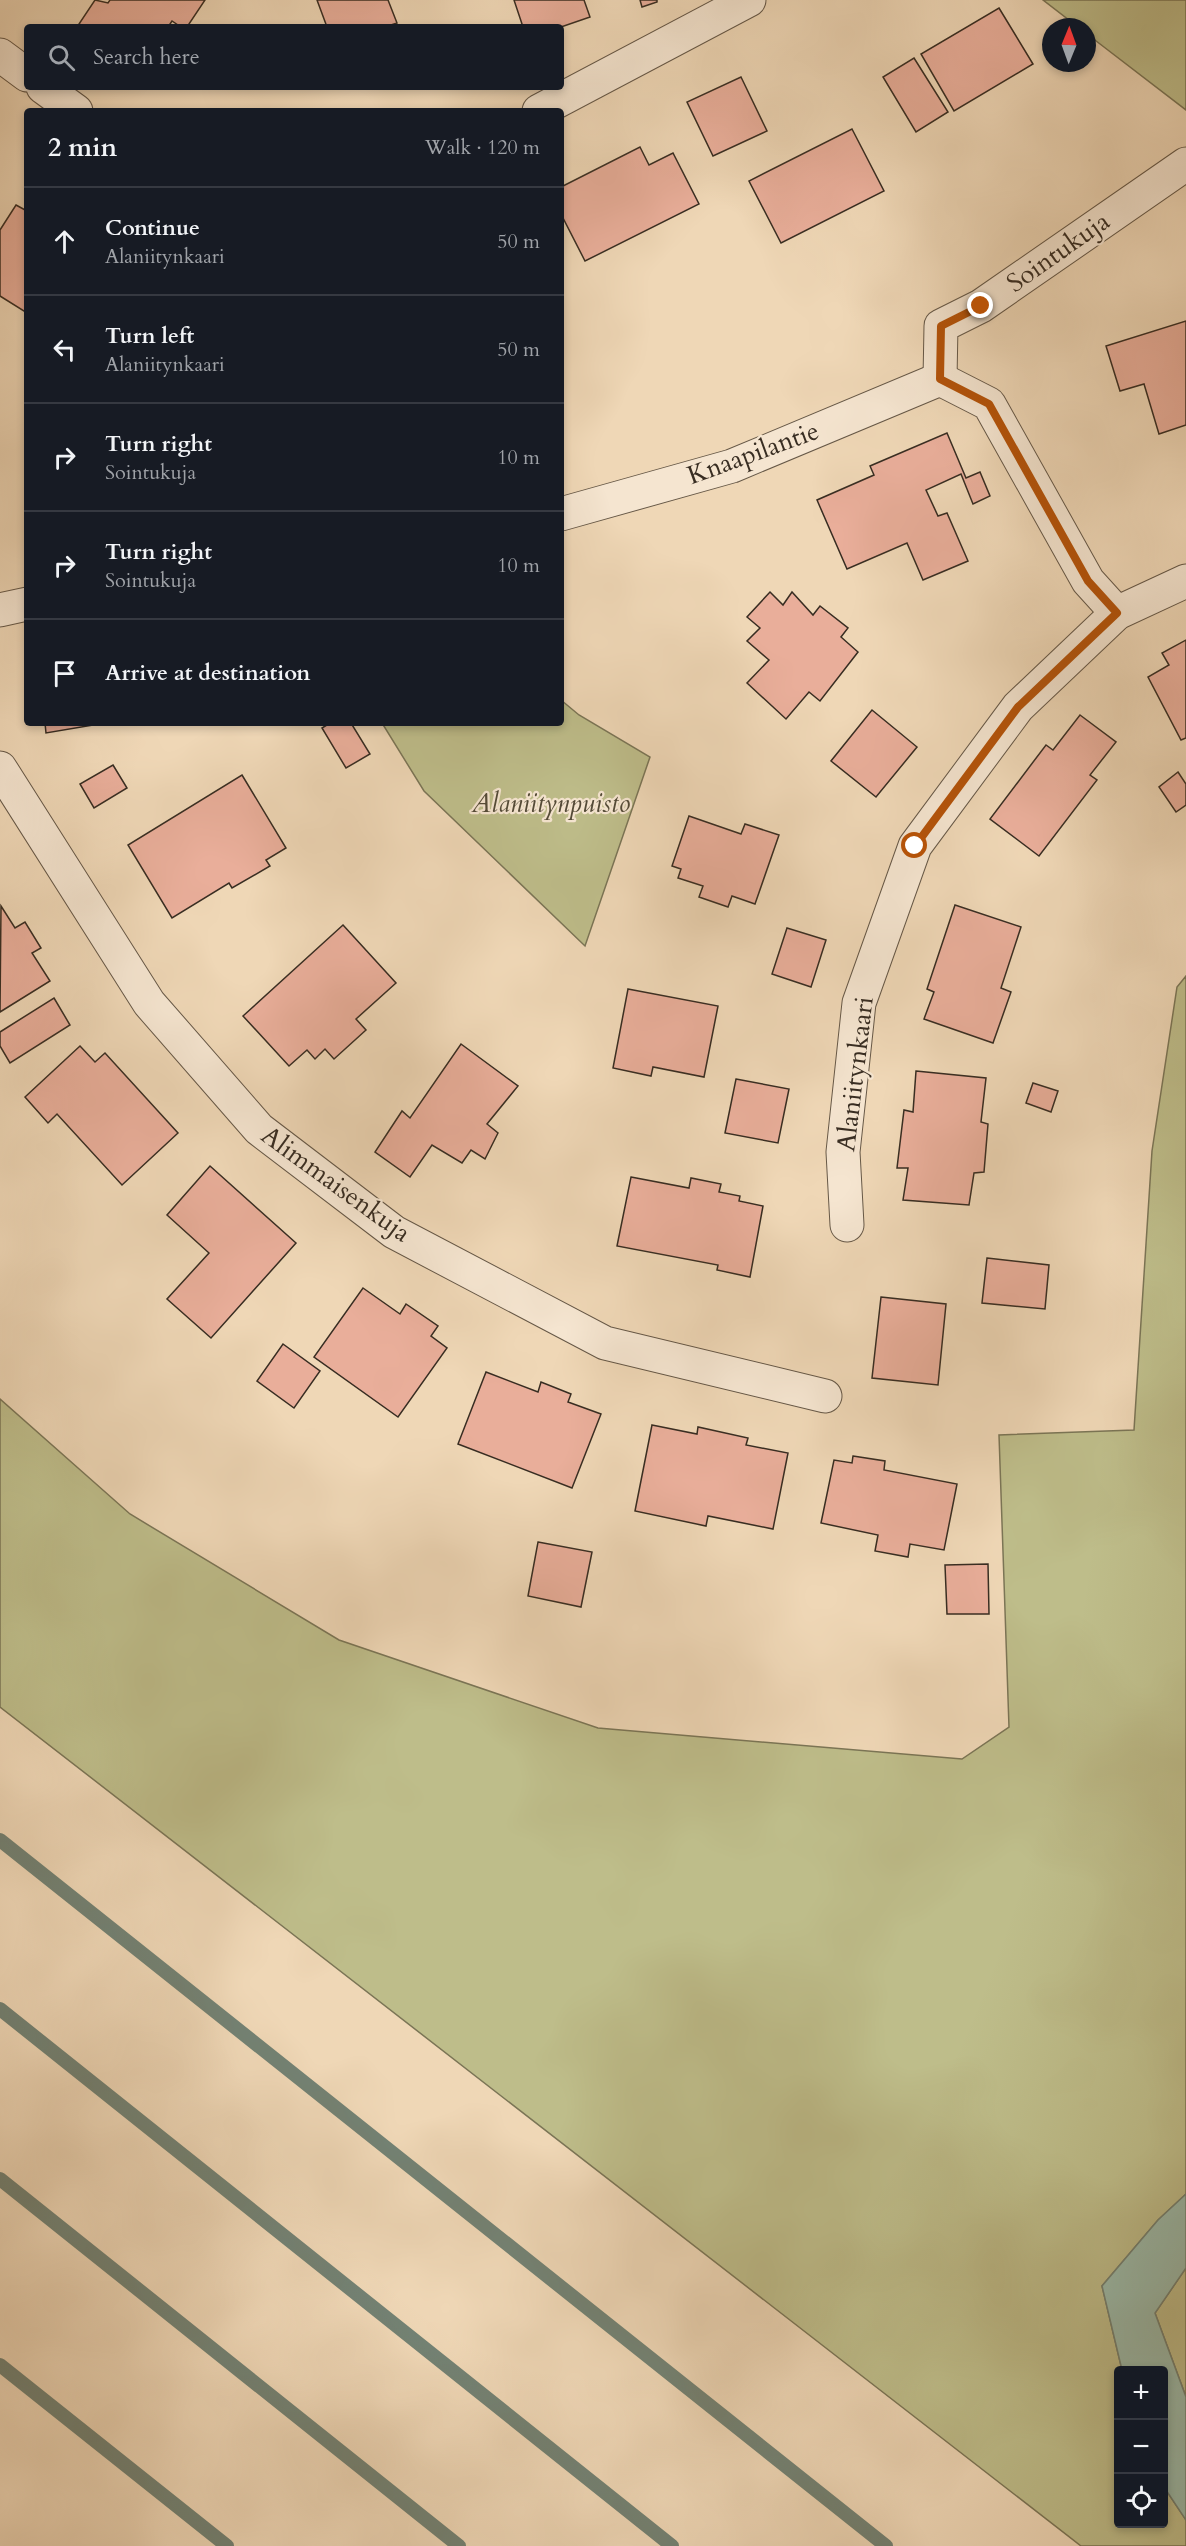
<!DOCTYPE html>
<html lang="en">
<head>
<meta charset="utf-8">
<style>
  body { margin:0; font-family:Cardo,serif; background:#20242c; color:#f1f3f6 }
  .controls { position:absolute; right:18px; bottom:18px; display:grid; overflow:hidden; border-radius:6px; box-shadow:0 3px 9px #0003 }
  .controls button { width:54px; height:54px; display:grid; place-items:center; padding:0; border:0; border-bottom:2px solid #363941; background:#171b24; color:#f1f3f6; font:30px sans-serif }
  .compass { position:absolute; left:1042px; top:18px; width:54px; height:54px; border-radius:50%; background:#171b24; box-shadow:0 3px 9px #0003; rotate:1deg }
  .stop { position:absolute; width:18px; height:18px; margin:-14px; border:4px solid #b45309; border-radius:50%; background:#fff }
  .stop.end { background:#b45309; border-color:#fff; box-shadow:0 2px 6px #0008 }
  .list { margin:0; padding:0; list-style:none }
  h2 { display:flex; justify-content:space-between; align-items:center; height:78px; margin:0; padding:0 24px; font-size:26px }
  h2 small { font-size:20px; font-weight:400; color:#9ea1a6 }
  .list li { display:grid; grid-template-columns:39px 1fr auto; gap:18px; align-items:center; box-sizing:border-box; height:108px; padding:0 24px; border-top:2px solid #363941 }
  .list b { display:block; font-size:22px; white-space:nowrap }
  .list p { margin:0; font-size:20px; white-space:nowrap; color:#9ea1a6 }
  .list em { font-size:20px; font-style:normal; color:#9ea1a6 }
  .icon { flex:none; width:33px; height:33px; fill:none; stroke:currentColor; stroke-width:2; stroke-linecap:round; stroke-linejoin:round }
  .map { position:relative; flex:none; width:1186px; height:2546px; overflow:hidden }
  .search { position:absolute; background:#171b24; box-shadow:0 3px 9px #0003; left:24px; top:24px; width:540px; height:66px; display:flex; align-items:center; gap:15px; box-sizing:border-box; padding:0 21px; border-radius:6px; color:#9ea1a6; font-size:22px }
  .panel { position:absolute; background:#171b24; box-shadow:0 3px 9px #0003; left:24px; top:108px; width:540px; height:618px; border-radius:6px }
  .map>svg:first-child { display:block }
  .green { fill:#bebd8a; stroke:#7b7556; stroke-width:1.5 }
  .water { fill:#9abaaa; stroke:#738274; stroke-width:1.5 }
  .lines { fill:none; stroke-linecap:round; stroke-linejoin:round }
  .stream { stroke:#738274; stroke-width:14 }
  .building { fill:#e9ae9a; stroke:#382d22; stroke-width:1.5 }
  .minor-casing { stroke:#665847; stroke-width:35 }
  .minor { stroke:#f5e5d0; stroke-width:33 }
  .route { stroke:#b45309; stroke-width:8 }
  .labels { text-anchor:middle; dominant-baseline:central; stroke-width:4.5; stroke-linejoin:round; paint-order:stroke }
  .street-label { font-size:26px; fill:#382d22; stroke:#f5e5d0 }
  .park-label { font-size:26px; font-style:italic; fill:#534a37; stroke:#f5e5d0 }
</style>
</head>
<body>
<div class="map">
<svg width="1186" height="2546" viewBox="0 0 1186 2546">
  <rect width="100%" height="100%" fill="#efd7b6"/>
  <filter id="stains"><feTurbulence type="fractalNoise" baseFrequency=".00333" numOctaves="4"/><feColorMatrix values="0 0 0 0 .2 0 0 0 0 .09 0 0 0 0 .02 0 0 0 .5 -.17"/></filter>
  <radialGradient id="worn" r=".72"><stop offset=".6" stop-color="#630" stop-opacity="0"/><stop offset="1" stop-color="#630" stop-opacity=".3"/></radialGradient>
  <!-- green -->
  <g class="green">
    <path d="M1043,0H1186V110L1087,34V27H1078Z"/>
    <path d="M561,700L579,715L650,757L585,946L424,791L382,723H561Z"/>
    <path d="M1186,976V2194L1158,2220L1102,2286L1122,2370H1118V2524H1164V2487L1186,2520V2546H1081L0,1707V1399L130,1514L339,1640L598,1728L962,1759L1009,1727L999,1435L1134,1430L1152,1151L1177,987Z"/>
    <path d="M1186,2268V2397L1155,2313Z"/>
  </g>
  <!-- water -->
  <path class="water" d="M1186,2194V2268L1155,2313L1186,2397V2520L1164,2487V2370H1122L1102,2286L1158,2220Z"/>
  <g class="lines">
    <!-- stream -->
    <g class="stream">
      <path d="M0,1840L886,2546"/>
      <path d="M0,2009L672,2546"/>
      <path d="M0,2179L459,2546"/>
      <path d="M0,2365L227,2546"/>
    </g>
  </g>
  <!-- building -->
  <g class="building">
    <path d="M95,0L108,3L110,0H205L187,27H181L172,21L168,27H84L79,24Z"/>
    <path d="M317,0H388L397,23L385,27H327Z"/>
    <path d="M514,0H584L590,17L561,27H523Z"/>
    <path d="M640,0H657V2L642,7Z"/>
    <path d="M999,8L1033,64L954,111L921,54Z"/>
    <path d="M914,58L948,112L916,132L883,77Z"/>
    <path d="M741,77L767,131L713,156L687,102Z"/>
    <path d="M852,129L884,191L781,243L749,181Z"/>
    <path d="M640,147L649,165L673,153L699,204L585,261L561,214V187Z"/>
    <path d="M16,205L27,211V313L0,296V230Z"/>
    <path d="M1186,321V425L1159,434L1144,384L1120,391L1106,346Z"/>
    <path d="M947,433L966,478L980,472L990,496L973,504L961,474L926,490L938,516L947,513L968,561L923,580L907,543L847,569L817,500L874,475L870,466Z"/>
    <path d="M770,592L783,605L792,592L813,615L820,606L848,628L841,637L858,652L820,701L809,692L786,719L747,683L769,660L747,641L760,628L747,617Z"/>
    <path d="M1186,640V738L1181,740L1148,677L1169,665L1162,653Z"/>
    <path d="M872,710L917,747L876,797L831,761Z"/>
    <path d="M1080,715L1116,742L1090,775L1097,780L1039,856L990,819L1046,745L1053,750Z"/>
    <path d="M45,723H105L46,733Z"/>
    <path d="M330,723H351L370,754L346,768L322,728Z"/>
    <path d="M113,765L127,788L94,808L80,784Z"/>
    <path d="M1178,772L1186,784V805L1176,812L1159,787Z"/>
    <path d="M242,775L286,848L266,860L270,866L232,888L229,883L172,918L128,845Z"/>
    <path d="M689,816L741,834L745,824L779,835L755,904L732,896L728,907L699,897L703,886L678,878L681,869L672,866Z"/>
    <path d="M955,905L1021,927L1001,988L1011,992L993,1043L924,1019L934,992L927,989Z"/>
    <path d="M1,906L15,928L25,922L41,948L32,953L50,981L0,1012Z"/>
    <path d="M343,925L396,983L356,1019L366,1030L334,1059L325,1049L315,1059L307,1050L289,1066L243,1016Z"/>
    <path d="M787,928L826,940L811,987L772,974Z"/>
    <path d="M628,989L718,1006L704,1077L653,1067L651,1076L613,1068Z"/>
    <path d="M54,998L70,1025L10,1063L0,1046V1032Z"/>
    <path d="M461,1044L518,1086L487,1124L498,1133L485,1159L471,1150L462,1163L432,1145L410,1177L375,1152L402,1111L410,1118Z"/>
    <path d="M80,1046L95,1062L105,1053L178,1133L122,1185L57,1114L48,1123L25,1097Z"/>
    <path d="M916,1071L986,1078L981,1122L988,1124L984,1172L974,1173L969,1205L903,1200L908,1168H897L904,1110L913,1112Z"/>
    <path d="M736,1079L789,1089L778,1143L725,1133Z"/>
    <path d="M1033,1083L1058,1091L1051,1112L1026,1103Z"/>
    <path d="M210,1166L296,1243L211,1338L167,1299L209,1253L167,1215Z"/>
    <path d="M631,1177L689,1188L691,1178L721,1184L719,1192L740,1196L739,1201L763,1206L750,1277L717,1270L718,1265L617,1246Z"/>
    <path d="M987,1258L1049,1265L1045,1309L982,1303Z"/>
    <path d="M363,1288L400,1314L406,1304L438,1326L431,1336L447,1348L398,1417L314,1357Z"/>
    <path d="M881,1297L946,1304L938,1385L872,1378Z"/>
    <path d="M283,1344L320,1371L294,1408L257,1381Z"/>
    <path d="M486,1372L538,1392L541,1382L571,1394L568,1402L601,1414L572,1488L458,1444Z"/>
    <path d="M652,1425L697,1434L698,1427L748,1438L746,1445L788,1453L773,1529L708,1516L706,1526L635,1511Z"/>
    <path d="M853,1456L885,1461L884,1470L957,1484L944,1550L910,1544L908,1557L875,1551L878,1535L821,1523L834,1460L852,1463Z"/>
    <path d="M538,1542L592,1552L581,1607L528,1596Z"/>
    <path d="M988,1564L989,1614H947L945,1565Z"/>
  </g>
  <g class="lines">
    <!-- minor casing -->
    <g class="minor-casing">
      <g id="minor">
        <path d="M0,55L27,75"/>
        <path d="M43,87L76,111"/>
        <path d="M539,111L749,0"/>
        <path d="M940,379L941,326L981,306L1186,164"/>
        <path d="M940,379L989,404L1088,581L1117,613"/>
        <path d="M561,514L732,466L940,379"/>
        <path d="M0,610L27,604"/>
        <path d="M0,768L149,1003L259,1129L394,1232L605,1343L825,1396"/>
        <path d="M847,1225L843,1152L859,1003L915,846L1018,707L1117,613L1186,581"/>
      </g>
    </g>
    <!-- minor -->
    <use href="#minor" class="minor"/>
  </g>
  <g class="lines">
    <!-- route -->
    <path class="route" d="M915,846L1018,707L1117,613L1088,581L989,404L940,379L941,326L981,306"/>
  </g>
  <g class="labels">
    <!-- street labels -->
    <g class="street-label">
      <text transform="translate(1058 252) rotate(-35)">Sointukuja</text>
      <text transform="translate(753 453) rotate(-20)">Knaapilantie</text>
      <text transform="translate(855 1074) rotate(-83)">Alaniitynkaari</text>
      <text transform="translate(336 1184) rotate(36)">Alimmaisenkuja</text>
    </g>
    <!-- park labels -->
    <g class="park-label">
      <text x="551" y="803">Alaniitynpuisto</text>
    </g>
  </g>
  <rect width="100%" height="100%" filter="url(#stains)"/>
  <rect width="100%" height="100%" fill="url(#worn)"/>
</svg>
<div class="controls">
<button>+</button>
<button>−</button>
<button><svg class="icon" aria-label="locate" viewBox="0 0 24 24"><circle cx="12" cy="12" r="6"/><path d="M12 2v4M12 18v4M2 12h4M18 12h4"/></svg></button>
</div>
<svg class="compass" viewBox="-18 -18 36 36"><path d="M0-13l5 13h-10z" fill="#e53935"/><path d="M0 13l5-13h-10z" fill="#9ea1a6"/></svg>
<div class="stop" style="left:915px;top:846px"></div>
<div class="stop end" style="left:981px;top:306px"></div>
<div class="search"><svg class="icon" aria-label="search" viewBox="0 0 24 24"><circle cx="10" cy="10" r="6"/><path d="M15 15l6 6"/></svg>Search here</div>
<section class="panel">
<h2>2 min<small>Walk · 120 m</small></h2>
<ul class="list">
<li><svg class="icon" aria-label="ahead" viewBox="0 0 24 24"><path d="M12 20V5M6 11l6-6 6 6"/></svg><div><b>Continue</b><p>Alaniitynkaari</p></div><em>50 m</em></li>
<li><svg class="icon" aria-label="left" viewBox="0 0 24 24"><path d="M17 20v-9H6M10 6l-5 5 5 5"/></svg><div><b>Turn left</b><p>Alaniitynkaari</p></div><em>50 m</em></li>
<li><svg class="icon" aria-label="right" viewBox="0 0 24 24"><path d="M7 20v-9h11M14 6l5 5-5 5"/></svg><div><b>Turn right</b><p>Sointukuja</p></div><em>10 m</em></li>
<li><svg class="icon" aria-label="right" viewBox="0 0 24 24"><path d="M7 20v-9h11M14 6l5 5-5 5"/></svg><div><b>Turn right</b><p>Sointukuja</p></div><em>10 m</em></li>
<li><svg class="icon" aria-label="arrive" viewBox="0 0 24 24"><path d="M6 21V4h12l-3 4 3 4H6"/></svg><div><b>Arrive at destination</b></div></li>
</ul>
</section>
</div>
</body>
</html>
